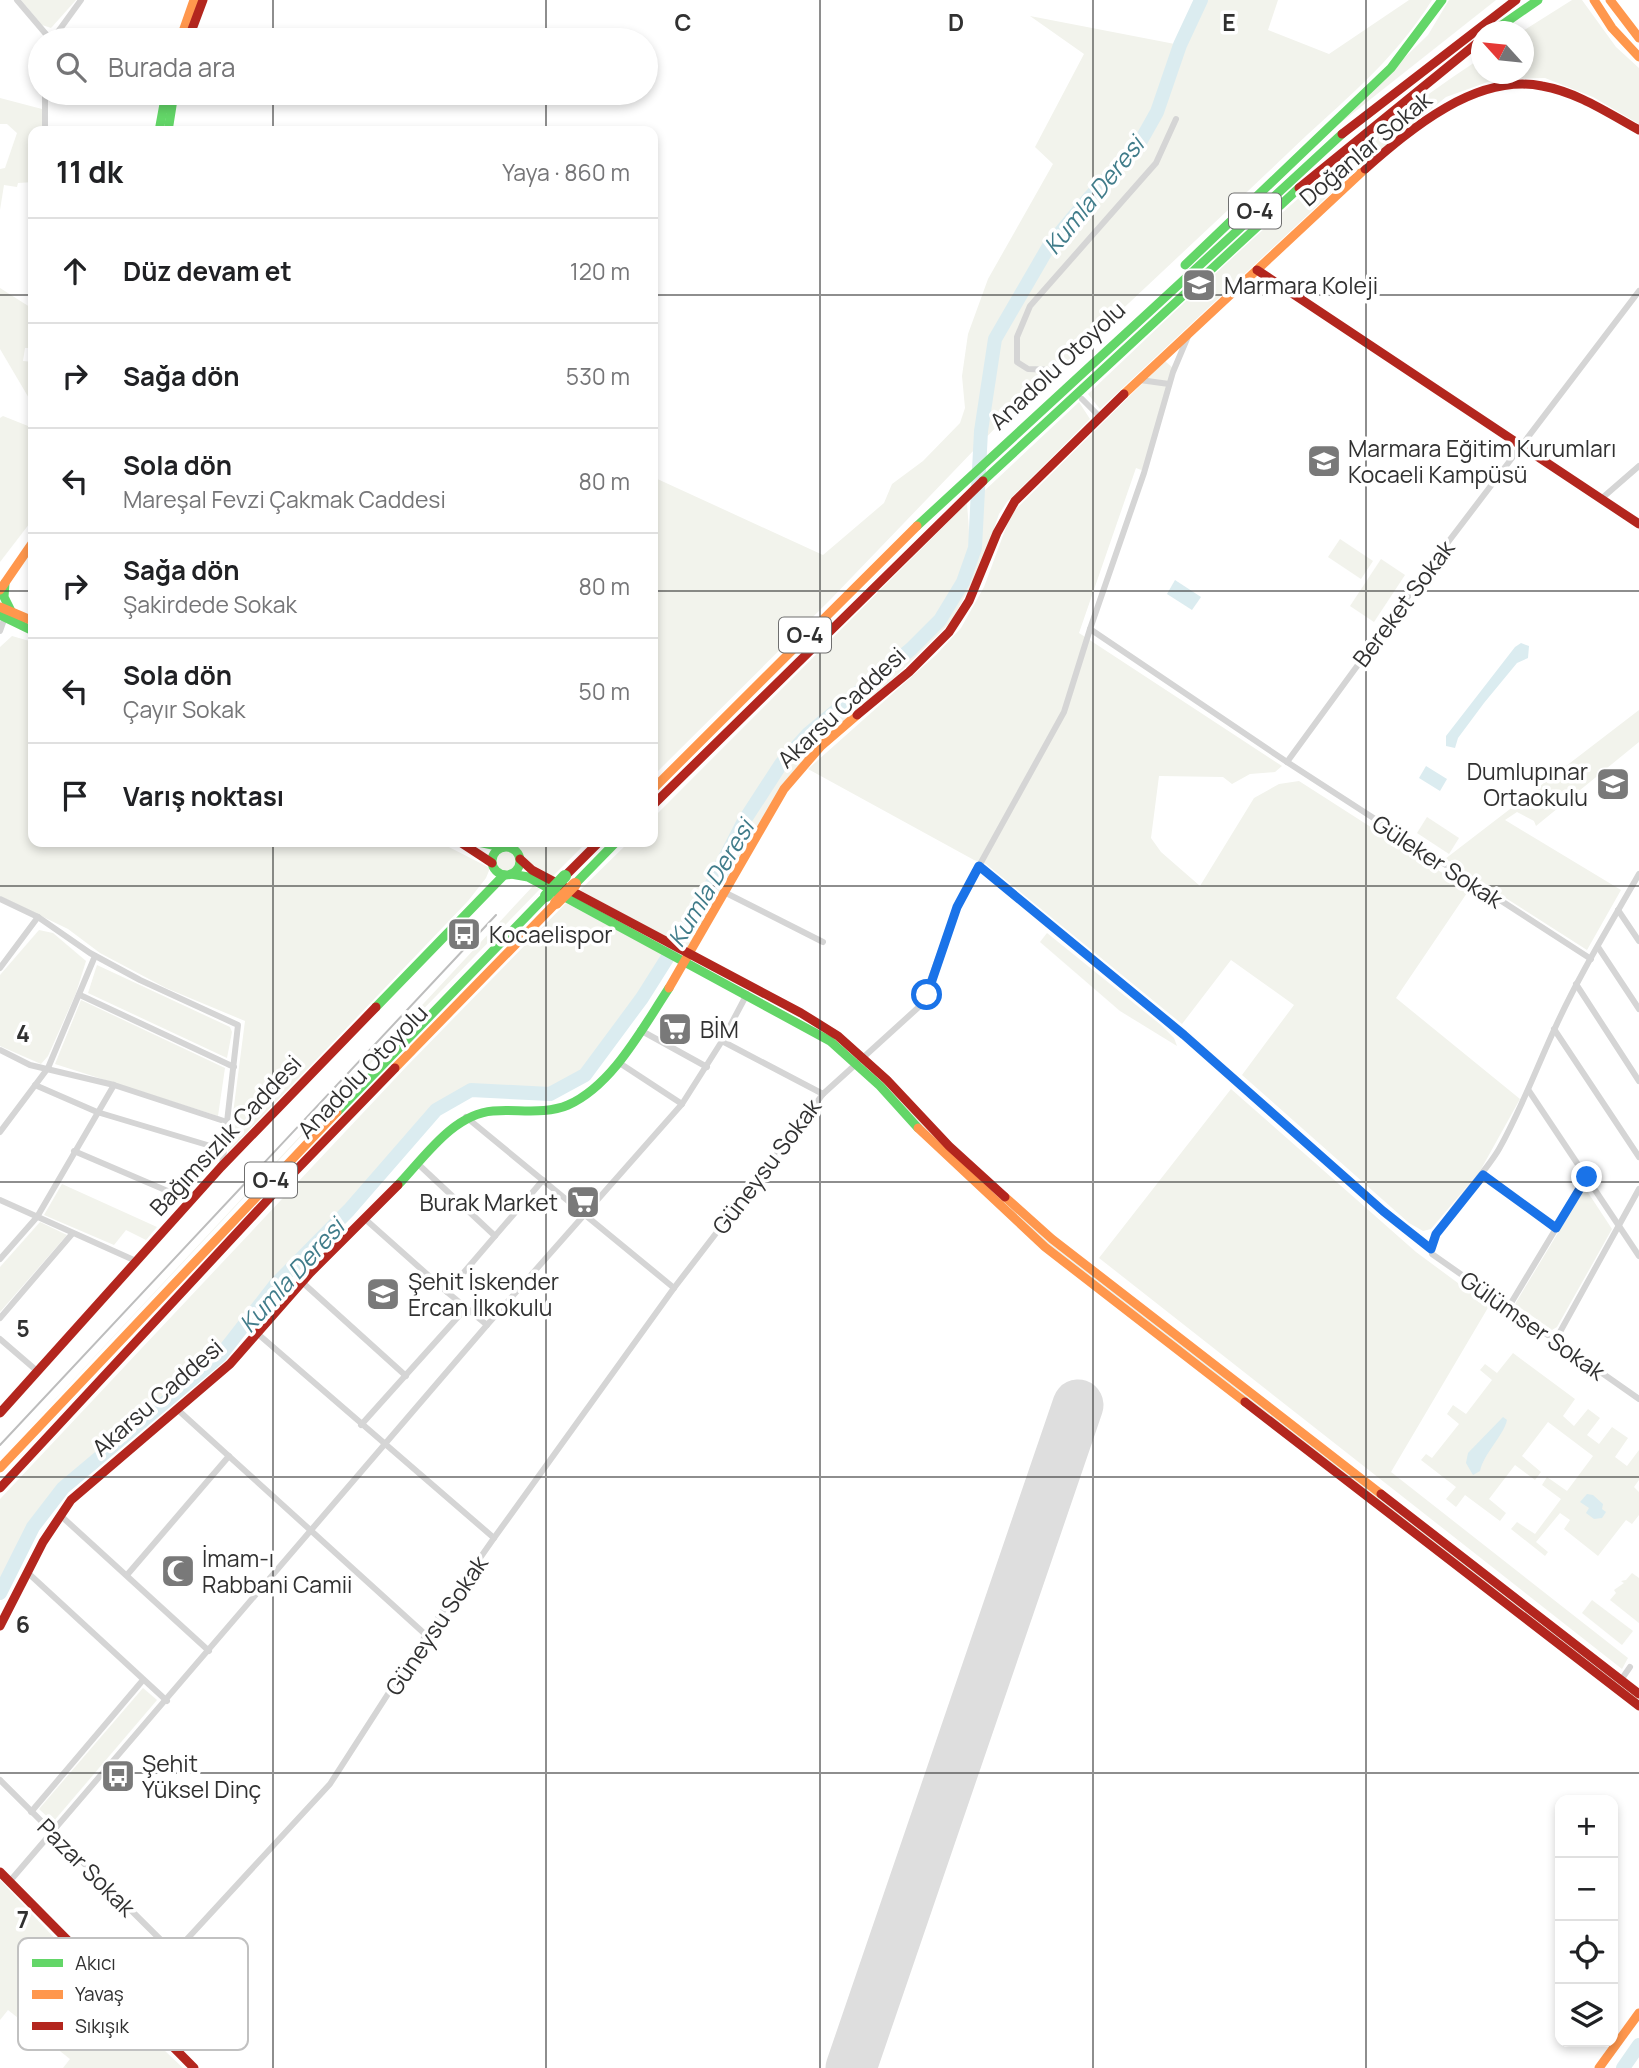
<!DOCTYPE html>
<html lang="tr">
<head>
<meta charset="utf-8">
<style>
  body { margin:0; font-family:Manrope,sans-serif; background:#f2f2f2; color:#202124 }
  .controls { position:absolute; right:21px; bottom:21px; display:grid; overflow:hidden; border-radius:14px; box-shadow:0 4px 10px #0003 }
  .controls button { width:63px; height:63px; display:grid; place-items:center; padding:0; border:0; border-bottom:2px solid #e0e0e0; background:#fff; color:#202124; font:35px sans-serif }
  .compass { position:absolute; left:1471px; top:21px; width:63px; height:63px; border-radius:50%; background:#fff; box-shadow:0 4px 10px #0003; rotate:297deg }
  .stop { position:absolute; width:21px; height:21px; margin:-16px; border:5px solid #1a73e8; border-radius:50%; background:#fff }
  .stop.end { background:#1a73e8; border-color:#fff; box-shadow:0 2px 7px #0008 }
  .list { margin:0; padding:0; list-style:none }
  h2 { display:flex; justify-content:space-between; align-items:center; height:91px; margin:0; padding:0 28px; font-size:30px }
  h2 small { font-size:23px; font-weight:400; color:#757577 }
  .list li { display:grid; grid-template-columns:46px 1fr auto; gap:21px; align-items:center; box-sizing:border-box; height:105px; padding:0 28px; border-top:2px solid #e0e0e0 }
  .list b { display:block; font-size:26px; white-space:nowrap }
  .list p { margin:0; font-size:23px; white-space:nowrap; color:#757577 }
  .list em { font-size:23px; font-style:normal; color:#757577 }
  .icon { flex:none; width:38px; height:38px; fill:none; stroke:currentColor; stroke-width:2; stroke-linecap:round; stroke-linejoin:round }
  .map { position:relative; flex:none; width:1639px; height:2068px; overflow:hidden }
  .search { position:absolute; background:#fff; box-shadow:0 4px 10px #0003; left:28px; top:28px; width:630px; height:77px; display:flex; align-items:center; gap:18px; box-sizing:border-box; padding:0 24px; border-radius:38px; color:#757577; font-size:26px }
  .panel { position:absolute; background:#fff; box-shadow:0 4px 10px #0003; left:28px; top:126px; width:630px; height:721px; border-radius:14px }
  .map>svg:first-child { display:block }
  .green { fill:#f2f3ec }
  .water { fill:#dbecf0 }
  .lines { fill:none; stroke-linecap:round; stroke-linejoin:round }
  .river { stroke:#dbecf0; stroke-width:14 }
  .runway { stroke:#dedede; stroke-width:51 }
  .street { stroke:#d5d5d5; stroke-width:6 }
  .fast { stroke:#63d668; stroke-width:9 }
  .slow { stroke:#ff974d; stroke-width:9 }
  .jam { stroke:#b3261e; stroke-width:9 }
  .tram { stroke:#bdbdbd; stroke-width:2 }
  .fast-bridge { stroke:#63d668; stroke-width:12 }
  .slow-bridge { stroke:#ff974d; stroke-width:12 }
  .route { stroke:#1a73e8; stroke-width:9 }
  .grid { fill:none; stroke:#313131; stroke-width:2; stroke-opacity:0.55 }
  .labels { text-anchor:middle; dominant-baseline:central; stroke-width:7; stroke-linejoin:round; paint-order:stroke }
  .shield { fill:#fff; stroke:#6f6f6f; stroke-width:2 }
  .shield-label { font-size:21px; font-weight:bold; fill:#313131 }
  .street-label { font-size:23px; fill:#313131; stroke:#fff }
  .poi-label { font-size:23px; fill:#313131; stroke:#fff; text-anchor:start }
  .water-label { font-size:24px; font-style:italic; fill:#407c8a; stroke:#fff }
  .key { fill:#fff; stroke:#c1c1c1; stroke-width:2 }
  .key-label { font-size:19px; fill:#313131 }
  .grid-label { font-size:23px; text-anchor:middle; font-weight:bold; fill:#313131; stroke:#fff; stroke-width:7; stroke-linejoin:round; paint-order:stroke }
</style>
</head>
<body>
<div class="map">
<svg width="1639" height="2068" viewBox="0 0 1639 2068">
  <rect width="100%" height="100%" fill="#fff"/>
  <!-- green -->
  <g class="green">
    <path d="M21,0H76L51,28L42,25Z"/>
    <path d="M1201,0H1278L1268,30L1329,54L1409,0H1432C1392,64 1341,102 1287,154C1193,244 1096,332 1003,424L1001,422L830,600L653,776V477L823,555L884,503L892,484L923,461L960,423L965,408L962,376L968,334L988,279L1053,164L1035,147L1084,54L1030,16L1180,45Z"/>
    <path d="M1449,0H1496L1324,136L1428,35Z"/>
    <path d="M1572,0H1582L1616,47L1639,68V124L1593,97L1545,78L1496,79L1446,97L1343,182L1100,409L1088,394C1213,276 1337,152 1481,58L1482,74H1524L1523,31Z"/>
    <path d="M0,98L42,109L43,131H33V182L18,183L17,187L4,185L0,210V169L5,168L17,133L7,124H0Z"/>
    <path d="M0,288L33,309V348H25L23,361L33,362V405L0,349Z"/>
    <path d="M1165,361L1174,369L1144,471L1136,468L1079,633L1282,766L1275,772L1250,774L1232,784L1223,777L1159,776L1151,838L1161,852L1200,886L1254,798L1279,784L1299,781L1469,890L1396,998L1520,1099L1480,1171L1431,1229L1423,1231L1409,1223L1242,1075L1294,1005L1231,960L1182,1024L986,864L974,860L808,769L936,655L961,628L984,587L1011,514Z"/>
    <path d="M1079,402L1090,419L1007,502L999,514L981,566L951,622L792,778L694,951L683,946C715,889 740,823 781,771C840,696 943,659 976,565C985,538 978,518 982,493Z"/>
    <path d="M3,416L33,428V519L0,562V418Z"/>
    <path d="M967,503C968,520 971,540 967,557C948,649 841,682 788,749C741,808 713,877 671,940L580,890L629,842H653V818Z"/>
    <path d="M1340,539L1373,561L1361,579L1328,557Z"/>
    <path d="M1381,559L1405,575L1374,622L1350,606Z"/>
    <path d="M12,636L33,642V842H439L490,868L486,878L468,901L228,1152L245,1021L166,988L100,953L68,929L0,896V647Z"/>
    <path d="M1639,710V742L1536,826L1534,821L1517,812L1505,820L1621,890L1587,950L1445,859Z"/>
    <path d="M1427,817L1459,838L1449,854L1417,833Z"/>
    <path d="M491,842H587L553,876L523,859L513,847Z"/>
    <circle cx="506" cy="861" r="11"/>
    <path d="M533,886L540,889L337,1098L0,1458Z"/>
    <path d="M566,903L663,954L609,1039L582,1073L551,1090L469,1087L452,1094L419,1120L372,1179L279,1277L214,1357L64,1481C35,1511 18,1545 0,1583V1499L407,1066Z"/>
    <path d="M39,930L53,933L86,961L76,993L48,1056L41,1064L0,1046V975Z"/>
    <path d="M1047,933L1161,1025L1174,1038L1177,1046L1120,1011L1040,942Z"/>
    <path d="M97,965L230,1027L232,1032L227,1058L88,993Z"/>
    <path d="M81,1000L225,1068L218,1116L55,1064Z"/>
    <path d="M868,1064L1054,1243L1639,1697V1704L1046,1246L941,1151L863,1068Z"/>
    <path d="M1231,1089L1416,1252L1489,1306L1391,1472L1628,1658L1622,1669L1099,1258Z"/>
    <path d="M62,1184L157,1227L146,1240L126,1230L114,1245L44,1215Z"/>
    <path d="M1585,1188L1612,1229L1557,1327L1552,1330L1515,1304Z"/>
    <path d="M40,1222L67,1235L0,1312V1267Z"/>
    <path d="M1513,1353L1575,1399L1563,1416L1574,1426L1588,1409L1600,1418L1587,1435L1599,1444L1612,1427L1628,1438L1615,1457L1627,1466L1639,1450V1480L1634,1487L1639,1492V1515L1632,1524L1626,1520L1598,1556L1564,1529L1570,1520L1560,1513L1536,1542L1548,1552L1545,1556L1511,1529L1517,1522L1535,1534L1561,1499L1542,1485L1547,1477L1567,1491L1593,1456L1548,1422L1522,1456L1541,1472L1535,1480L1515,1465L1489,1499L1506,1513L1500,1521L1465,1495L1456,1507L1446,1499L1456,1487L1421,1460L1426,1454L1432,1458L1459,1424L1447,1414L1453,1405L1466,1414L1492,1380L1480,1370L1485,1364L1497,1373Z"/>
    <path d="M1632,1573L1639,1578V1623L1610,1600L1616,1593L1614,1590L1624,1583L1621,1581L1626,1580Z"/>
    <path d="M1592,1600L1633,1631L1622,1645L1582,1613Z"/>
    <path d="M143,1688L157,1700L53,1822L39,1809Z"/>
    <path d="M0,1880L124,2012L183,2068H63L70,2059L8,2010L0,2020Z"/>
  </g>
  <!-- water -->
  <g class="water">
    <path d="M1175,580L1201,597L1192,610L1167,594Z"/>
    <path d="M1521,643L1529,646L1528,658L1517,663L1484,703L1458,738L1455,748L1446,746V736L1515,647Z"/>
    <path d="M1426,766L1447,779L1440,791L1419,778Z"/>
    <path d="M1503,1417L1507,1420C1504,1435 1484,1453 1480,1471L1473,1475L1466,1463L1468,1453Z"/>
    <path d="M1587,1494L1593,1495L1603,1504L1602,1509L1606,1512L1602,1518L1594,1519L1586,1513L1589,1508L1580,1502Z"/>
  </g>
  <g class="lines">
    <!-- river -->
    <g class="river">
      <path d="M0,1593L33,1527L63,1488L220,1356L276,1284L349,1210L436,1110L471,1090L550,1094L585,1075L642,998L702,903L744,821L781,764L808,734L911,649L940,620L963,582L975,548L981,431L995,339L1049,246L1090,197L1139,144L1157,112L1180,45L1201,0"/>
      <path d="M1623,2068L1639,2045"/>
    </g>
    <!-- runway -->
    <path class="runway" d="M851,2068L1078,1405"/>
    <!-- street -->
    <g class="street">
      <path d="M17,0L51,40"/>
      <path d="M52,40L81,0"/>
      <path d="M45,131V93"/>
      <path d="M1189,334L1173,372L1144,473L1090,629L1287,762L1591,959"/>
      <path d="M1057,370L1028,369L1017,362V337L1030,306L1156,163L1176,119"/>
      <path d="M1140,380L1169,384"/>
      <path d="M1082,399L1100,417"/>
      <path d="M1601,499L1639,466"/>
      <path d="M0,631L5,617"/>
      <path d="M1287,762L1439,554L1639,291"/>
      <path d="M979,866L1064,712L1090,629"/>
      <path d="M726,893L823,942"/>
      <path d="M0,899L38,917L90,953L140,980L238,1025L227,1122"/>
      <path d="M1618,910L1639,941"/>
      <path d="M1598,947L1639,1009"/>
      <path d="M0,968L38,917"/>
      <path d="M1576,984L1639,1081"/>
      <path d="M80,995L234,1067"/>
      <path d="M1554,1029L1639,1157"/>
      <path d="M640,1030L707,1067"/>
      <path d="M722,1041L747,994"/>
      <path d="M0,1050L30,1065L114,1085L227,1122L224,1150"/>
      <path d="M618,1062L682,1104"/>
      <path d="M35,1085L97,1112L224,1150L222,1165"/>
      <path d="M1529,1091L1639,1256"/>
      <path d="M823,1094L921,1005L957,907L979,866L1184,1035L1383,1211L1431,1249L1432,1254L1639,1399"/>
      <path d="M466,1117L674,1288"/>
      <path d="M0,1132L48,1068L95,956"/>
      <path d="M74,1151L191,1201"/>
      <path d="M417,1163L495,1236"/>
      <path d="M1483,1175L1556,1228"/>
      <path d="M0,1200L136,1261"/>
      <path d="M365,1219L447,1292L543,1180"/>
      <path d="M1431,1249C1437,1222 1483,1177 1499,1149C1521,1110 1536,1069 1555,1028C1579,975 1610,925 1639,874"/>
      <path d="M0,1259L37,1217L114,1085"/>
      <path d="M302,1282L406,1376"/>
      <path d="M447,1292L487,1325"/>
      <path d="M1508,1308L1587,1177"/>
      <path d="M0,1318L72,1234"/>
      <path d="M258,1334L494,1538"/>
      <path d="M0,1339L36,1370"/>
      <path d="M1555,1341L1639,1189"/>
      <path d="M178,1410L426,1635"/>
      <path d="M361,1425L466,1308"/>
      <path d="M60,1515L209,1651"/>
      <path d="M27,1572L167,1701"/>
      <path d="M127,1575L229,1456"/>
      <path d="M1621,1680L1630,1667"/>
      <path d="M0,1780L175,1954"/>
      <path d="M31,1812L143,1680"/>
      <path d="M10,1881L487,1325L682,1104L722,1041L823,1094L674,1288L494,1538L426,1635L330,1784L129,2002"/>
    </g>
    <!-- fast -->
    <g class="fast">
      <path d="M1492,32L1538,0"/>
      <path d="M159,131L166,93"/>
      <path d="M168,131L174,93"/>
      <path d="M1185,265L1391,68L1442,0"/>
      <path d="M983,481L1299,188"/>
      <path d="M917,526L1342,134"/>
      <path d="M5,583L4,597L11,611"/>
      <path d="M0,615L33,631"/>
      <path d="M478,842L502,847"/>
      <circle cx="506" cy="861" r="14"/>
      <path d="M511,874L528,877L830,1041L880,1086L918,1128"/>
      <path d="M575,884L616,842"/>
      <path d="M376,1007L504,875"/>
      <path d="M337,1112L546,896"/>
      <path d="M398,1185C424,1158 453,1114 493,1111C518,1109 545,1115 568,1105C613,1085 643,1027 669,988"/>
    </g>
    <!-- slow -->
    <g class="slow">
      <path d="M1594,0L1612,28L1639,57"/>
      <path d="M1610,0L1639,38"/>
      <path d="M180,40L194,0"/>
      <path d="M1124,394L1365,169"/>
      <path d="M0,590L33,542"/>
      <path d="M0,607L33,621"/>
      <path d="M653,789L917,526"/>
      <path d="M669,988L784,789L821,746L857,715"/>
      <path d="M395,1068L556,903"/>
      <path d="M918,1128L1045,1247L1245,1402"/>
      <path d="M1005,1197L1052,1239L1381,1494"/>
      <path d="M0,1468L337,1112"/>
      <path d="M1599,2068L1639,2013"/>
    </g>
    <!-- jam -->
    <g class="jam">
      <path d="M188,40L203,0"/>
      <path d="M1342,134L1516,0"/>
      <path d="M1365,169C1411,129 1476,73 1542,86C1577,92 1608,113 1639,130"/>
      <path d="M1299,188L1482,39"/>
      <path d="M1257,270L1639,524"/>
      <path d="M857,715L909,672L949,632L969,601L997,533L1015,501L1124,394"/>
      <path d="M653,805L983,481"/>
      <path d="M460,842L492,863"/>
      <path d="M520,859L532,870L801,1013L838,1036L887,1080L949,1146L1005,1197"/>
      <path d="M565,876L599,842"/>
      <path d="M1245,1402L1639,1706"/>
      <path d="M0,1413L221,1167L376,1007"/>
      <path d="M0,1488L274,1193L395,1068"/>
      <path d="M1381,1494L1639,1694"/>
      <path d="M0,1626L43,1542L71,1500L230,1364L310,1273L398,1185"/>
      <path d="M0,1872L194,2068"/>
    </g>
    <!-- tram -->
    <path class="tram" d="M0,1445L496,915"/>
    <!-- fast-bridge -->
    <path class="fast-bridge" d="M546,896L565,876"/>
    <!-- slow-bridge -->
    <path class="slow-bridge" d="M556,903L575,884"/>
  </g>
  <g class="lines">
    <!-- route -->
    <path class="route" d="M927,995L957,907L979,866L1184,1035L1383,1211L1431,1249L1436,1234L1483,1175L1556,1228L1587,1177"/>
  </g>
  <!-- grid -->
  <path class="grid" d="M273,0V40M546,0V40M820,0V2068M1093,0V2068M1366,0V2068M273,93V131M546,93V131M0,295H33M653,295H1639M0,591H33M653,591H1639M273,842V2068M546,842V2068M0,886H1639M0,1182H1639M0,1477H1639M0,1773H1639"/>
  <!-- icons -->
  <defs>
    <g id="school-square" transform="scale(1.75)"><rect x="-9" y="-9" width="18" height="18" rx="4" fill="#797979" stroke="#fff"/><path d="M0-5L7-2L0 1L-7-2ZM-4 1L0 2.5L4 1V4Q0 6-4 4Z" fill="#fff"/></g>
    <g id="bus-square" transform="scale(1.75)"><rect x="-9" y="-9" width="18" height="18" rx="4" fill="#797979" stroke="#fff"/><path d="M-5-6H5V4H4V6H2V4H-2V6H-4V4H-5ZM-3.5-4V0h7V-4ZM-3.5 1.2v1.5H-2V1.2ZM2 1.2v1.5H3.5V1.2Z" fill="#fff"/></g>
    <g id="supermarket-square" transform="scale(1.75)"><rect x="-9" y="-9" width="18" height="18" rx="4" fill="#797979" stroke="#fff"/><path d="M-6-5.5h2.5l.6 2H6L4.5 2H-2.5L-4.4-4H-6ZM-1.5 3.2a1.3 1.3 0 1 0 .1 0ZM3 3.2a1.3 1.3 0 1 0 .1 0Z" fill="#fff"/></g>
    <g id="mosque-square" transform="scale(1.75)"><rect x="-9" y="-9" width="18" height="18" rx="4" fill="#797979" stroke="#fff"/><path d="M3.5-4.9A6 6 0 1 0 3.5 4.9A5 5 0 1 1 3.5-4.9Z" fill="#fff"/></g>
  </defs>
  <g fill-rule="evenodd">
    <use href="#school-square" x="1199" y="285"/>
    <use href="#school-square" x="1324" y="461"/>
    <use href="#school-square" x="1613" y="784"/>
    <use href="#bus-square" x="464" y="934"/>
    <use href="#supermarket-square" x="675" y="1029"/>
    <use href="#supermarket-square" x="583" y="1202"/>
    <use href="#school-square" x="383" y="1294"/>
    <use href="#mosque-square" x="178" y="1571"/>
    <use href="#bus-square" x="118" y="1776"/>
  </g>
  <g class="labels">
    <!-- shield labels -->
    <g class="shield">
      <rect x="1229" y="193.5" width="52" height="35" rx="5"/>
      <rect x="779" y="617.5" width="52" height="35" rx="5"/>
      <rect x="245" y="1162.5" width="52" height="35" rx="5"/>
    </g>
    <g class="shield-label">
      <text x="1255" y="211">O-4</text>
      <text x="805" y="635">O-4</text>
      <text x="271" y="1180">O-4</text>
    </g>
    <!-- street labels -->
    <g class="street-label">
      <text transform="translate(1365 148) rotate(-40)">Doğanlar Sokak</text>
      <text transform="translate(1057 365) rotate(-43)">Anadolu Otoyolu</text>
      <text transform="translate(1403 603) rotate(-53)">Bereket Sokak</text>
      <text transform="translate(841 707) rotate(-43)">Akarsu Caddesi</text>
      <text transform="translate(1438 861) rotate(33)">Güleker Sokak</text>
      <text transform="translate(362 1071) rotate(-46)">Anadolu Otoyolu</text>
      <text transform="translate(225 1135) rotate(-47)">Bağımsızlık Caddesi</text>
      <text transform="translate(766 1166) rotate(-53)">Güneysu Sokak</text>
      <text transform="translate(1533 1325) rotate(35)">Gülümser Sokak</text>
      <text transform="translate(157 1397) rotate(-41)">Akarsu Caddesi</text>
      <text transform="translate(436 1625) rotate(-56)">Güneysu Sokak</text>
      <text transform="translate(87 1867) rotate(45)">Pazar Sokak</text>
    </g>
    <!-- poi labels -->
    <g class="poi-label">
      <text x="1224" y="285">Marmara Koleji</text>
      <text x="1348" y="448">Marmara Eğitim Kurumları<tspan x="1348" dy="26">Kocaeli Kampüsü</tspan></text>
      <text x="1588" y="771" text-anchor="end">Dumlupınar<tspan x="1588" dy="26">Ortaokulu</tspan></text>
      <text x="489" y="934">Kocaelispor</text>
      <text x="700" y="1029">BİM</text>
      <text x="558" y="1202" text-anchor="end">Burak Market</text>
      <text x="408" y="1281">Şehit İskender<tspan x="408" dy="26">Ercan İlkokulu</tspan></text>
      <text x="202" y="1558">İmam-ı<tspan x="202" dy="26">Rabbani Camii</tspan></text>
      <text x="142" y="1763">Şehit<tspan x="142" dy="26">Yüksel Dinç</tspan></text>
    </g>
    <!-- water labels -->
    <g class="water-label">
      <text transform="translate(1093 195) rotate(-51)">Kumla Deresi</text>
      <text transform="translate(710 883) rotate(-59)">Kumla Deresi</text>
      <text transform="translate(291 1275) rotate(-48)">Kumla Deresi</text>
    </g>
  </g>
  <!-- legend -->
  <rect x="18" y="1938" width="230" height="112" rx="10" class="key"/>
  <rect x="32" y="1959" width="31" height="8" fill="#63d668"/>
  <rect x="32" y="1990" width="31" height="9" fill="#ff974d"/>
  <rect x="32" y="2022" width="31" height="8" fill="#b3261e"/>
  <g class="key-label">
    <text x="75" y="1970">Akıcı</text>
    <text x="75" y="2001">Yavaş</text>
    <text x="75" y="2033">Sıkışık</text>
  </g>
  <g class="grid-label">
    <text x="683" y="31">C</text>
    <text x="956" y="31">D</text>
    <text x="1229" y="31">E</text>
    <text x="23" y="1042">4</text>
    <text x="23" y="1337">5</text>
    <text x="23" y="1633">6</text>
    <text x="23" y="1928">7</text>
  </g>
</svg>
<div class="controls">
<button>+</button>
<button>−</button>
<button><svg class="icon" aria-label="locate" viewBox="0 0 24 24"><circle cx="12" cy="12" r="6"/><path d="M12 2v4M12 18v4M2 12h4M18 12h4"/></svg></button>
<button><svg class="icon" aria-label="layers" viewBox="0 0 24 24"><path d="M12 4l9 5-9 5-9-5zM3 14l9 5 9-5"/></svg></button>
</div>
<svg class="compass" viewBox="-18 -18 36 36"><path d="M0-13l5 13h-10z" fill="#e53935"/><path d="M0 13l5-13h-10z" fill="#757577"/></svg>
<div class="stop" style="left:927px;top:995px"></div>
<div class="stop end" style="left:1587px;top:1177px"></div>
<div class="search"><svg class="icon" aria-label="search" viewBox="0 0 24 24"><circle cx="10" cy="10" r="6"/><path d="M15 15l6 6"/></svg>Burada ara</div>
<section class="panel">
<h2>11 dk<small>Yaya · 860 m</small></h2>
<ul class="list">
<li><svg class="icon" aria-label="ahead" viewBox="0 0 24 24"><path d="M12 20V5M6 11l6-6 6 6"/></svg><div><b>Düz devam et</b></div><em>120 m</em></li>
<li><svg class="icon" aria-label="right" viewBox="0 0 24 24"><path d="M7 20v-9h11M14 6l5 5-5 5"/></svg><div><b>Sağa dön</b></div><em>530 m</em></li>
<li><svg class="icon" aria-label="left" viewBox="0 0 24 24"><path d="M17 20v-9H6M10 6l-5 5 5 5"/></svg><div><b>Sola dön</b><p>Mareşal Fevzi Çakmak Caddesi</p></div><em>80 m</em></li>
<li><svg class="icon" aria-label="right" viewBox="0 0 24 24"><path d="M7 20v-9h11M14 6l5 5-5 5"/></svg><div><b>Sağa dön</b><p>Şakirdede Sokak</p></div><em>80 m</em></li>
<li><svg class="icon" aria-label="left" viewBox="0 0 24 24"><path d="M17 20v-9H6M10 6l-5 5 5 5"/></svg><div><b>Sola dön</b><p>Çayır Sokak</p></div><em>50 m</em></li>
<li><svg class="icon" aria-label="arrive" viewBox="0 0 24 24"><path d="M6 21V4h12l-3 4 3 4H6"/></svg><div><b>Varış noktası</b></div></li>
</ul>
</section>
</div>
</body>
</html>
